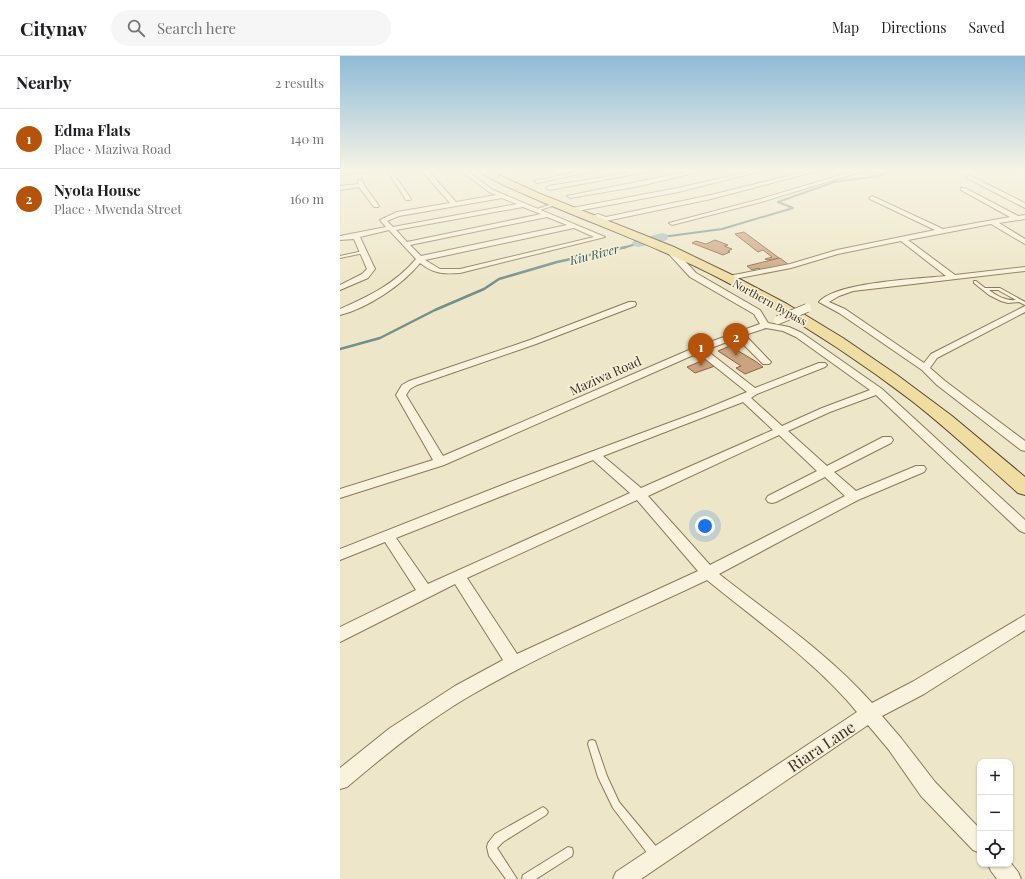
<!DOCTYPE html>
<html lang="en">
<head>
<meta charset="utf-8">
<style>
  body { margin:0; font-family:"Playfair Display",serif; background:#f6f6f6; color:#202124 }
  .controls { position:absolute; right:12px; bottom:12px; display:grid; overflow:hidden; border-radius:8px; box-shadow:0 1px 3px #0004 }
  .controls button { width:36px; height:36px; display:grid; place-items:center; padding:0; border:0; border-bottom:1px solid #e0e0e0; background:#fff; color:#202124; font:20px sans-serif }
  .you { position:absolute; left:365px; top:470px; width:14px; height:14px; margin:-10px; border:3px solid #fff; border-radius:50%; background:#1a73e8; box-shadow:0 0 0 6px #1a73e833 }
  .badge { display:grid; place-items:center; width:26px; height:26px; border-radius:50%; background:#b45309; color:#fff; font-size:13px; font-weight:700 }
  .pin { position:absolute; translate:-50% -33px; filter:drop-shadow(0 1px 2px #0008) }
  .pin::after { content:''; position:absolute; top:21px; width:14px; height:12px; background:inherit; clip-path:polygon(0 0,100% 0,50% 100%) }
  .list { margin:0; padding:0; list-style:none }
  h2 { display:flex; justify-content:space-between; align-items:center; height:52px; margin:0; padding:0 16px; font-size:17px }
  h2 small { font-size:13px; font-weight:400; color:#757577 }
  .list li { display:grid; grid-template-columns:26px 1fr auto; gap:12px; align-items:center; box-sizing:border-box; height:60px; padding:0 16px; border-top:1px solid #e0e0e0 }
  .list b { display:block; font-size:15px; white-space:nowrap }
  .list p { margin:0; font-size:13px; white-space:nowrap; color:#757577 }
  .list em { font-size:13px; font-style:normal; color:#757577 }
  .icon { flex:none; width:22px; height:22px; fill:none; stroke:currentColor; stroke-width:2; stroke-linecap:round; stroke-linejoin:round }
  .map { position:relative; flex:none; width:685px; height:823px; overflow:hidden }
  header { display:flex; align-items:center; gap:24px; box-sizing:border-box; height:56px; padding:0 20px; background:#fff; border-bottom:1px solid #e0e0e0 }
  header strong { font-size:19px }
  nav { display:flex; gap:22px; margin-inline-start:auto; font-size:14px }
  .search { width:280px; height:36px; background:#f6f6f6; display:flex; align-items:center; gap:10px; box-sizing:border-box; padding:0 14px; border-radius:22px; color:#757577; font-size:15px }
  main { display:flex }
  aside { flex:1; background:#fff }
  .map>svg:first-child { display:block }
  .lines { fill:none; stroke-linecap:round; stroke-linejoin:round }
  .stream-far1 { stroke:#70918b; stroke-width:2 }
  .stream { stroke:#70918b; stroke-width:2.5 }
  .river { fill:#a9c2bd; fill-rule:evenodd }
  .building { fill:#cba47f; stroke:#896444 }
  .service-casing { stroke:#8a785d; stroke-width:2 }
  .minor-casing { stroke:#8a785d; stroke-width:2 }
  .primary-casing { stroke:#584631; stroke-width:2 }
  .service { fill:#f9f2dc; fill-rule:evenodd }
  .minor { fill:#f9f2dc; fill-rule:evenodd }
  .primary { fill:#efdda2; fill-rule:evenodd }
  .minor-bridge-casing { stroke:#8a785d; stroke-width:10; stroke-linecap:butt }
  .minor-bridge { stroke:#f9f2dc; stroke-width:8 }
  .labels { text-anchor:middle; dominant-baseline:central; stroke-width:3.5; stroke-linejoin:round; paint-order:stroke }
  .far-street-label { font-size:11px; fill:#3b2f21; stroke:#f5efd8 }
  .far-water-label { font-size:12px; font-style:italic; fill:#305a5a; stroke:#f5efd8 }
  .street-label { font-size:13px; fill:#3b2f21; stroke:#f5efd8 }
  .near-street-label { font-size:16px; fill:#3b2f21; stroke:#f5efd8 }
</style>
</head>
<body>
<header>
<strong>Citynav</strong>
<div class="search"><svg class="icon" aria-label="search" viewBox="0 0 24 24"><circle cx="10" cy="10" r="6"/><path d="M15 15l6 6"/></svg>Search here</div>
<nav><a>Map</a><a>Directions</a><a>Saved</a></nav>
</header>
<main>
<aside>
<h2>Nearby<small>2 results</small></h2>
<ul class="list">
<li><span class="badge">1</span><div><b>Edma Flats</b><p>Place · Maziwa Road</p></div><em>140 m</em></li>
<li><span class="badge">2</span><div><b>Nyota House</b><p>Place · Mwenda Street</p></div><em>160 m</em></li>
</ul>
</aside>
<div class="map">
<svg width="685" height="823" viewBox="0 0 685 823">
  <rect width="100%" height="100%" fill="#eee6c8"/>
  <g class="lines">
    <!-- stream-far1 -->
    <g class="stream-far1">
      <path d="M322,181L382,173L453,152L438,146L494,126L539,120L545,117L567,114"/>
      <path d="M283,192L299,187"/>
    </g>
    <!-- stream -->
    <path class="stream" d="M0,293L40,282L95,254L144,233L159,223L217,206L286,191"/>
    <!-- river -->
    <path class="river" d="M322,177L327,178L328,181L327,184L299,191L294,190L292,187L294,184Z"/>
  </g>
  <!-- building -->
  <g class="building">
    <path d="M404,176L439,202L428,204L425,203L432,201L423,194L418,196L395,178Z"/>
    <path d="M375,184L388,189L384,190L392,193L388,195L390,196L383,199L352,187L356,185L366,188Z"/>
    <path d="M440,202L449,209L422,215L419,212L412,214L407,210Z"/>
    <path d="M390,290L415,305L423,311L405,318L396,312L401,310L378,295Z"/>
    <path d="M366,303L375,310L355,317L347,311Z"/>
  </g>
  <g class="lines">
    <!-- service casing -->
    <g class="service-casing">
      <g id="service">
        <path d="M215,147L218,148L197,155L194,154Z"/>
        <path d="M23,195H24V197L0,202V200Z"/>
        <path d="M634,225H636L645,232H660L685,246V249L679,246L668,247L661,245L649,239L634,227ZM649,234H658L676,244C665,245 657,240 649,234Z"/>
        <path d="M252,684L255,685L267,720L279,746L319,794L320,798L319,802L315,803L311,802L273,752L258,721L248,688L249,685Z"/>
        <path d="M203,751L206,753L208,756L206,759L163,786L157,792L177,823H166L149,800L147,791L148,787L155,778Z"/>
        <path d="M228,791L232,792L233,796L232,800L196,823H182L183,819Z"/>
      </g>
    </g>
    <!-- minor casing -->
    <g class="minor-casing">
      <g id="minor">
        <path d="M15,114H29L26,116L0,119V115Z"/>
        <path d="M47,114H51L71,143L70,144H66Z"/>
        <path d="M81,114H103V115L90,117L116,146L156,139L149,136L120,114H126L153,134L265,181L120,217C103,218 94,218 80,207C62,229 28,252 0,259V253C29,240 55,228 76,203L49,174L20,181L35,213L28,222L0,234V229L22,218L27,213L14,183L0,184V180L46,171L40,164L57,156L110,147ZM162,142L177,148L53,171L47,165L59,160ZM183,151L201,158L67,186L56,174ZM207,161L227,169L81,200L70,189ZM234,172L254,181L120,213H100L85,204Z"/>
        <path d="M140,114H148L145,116Z"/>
        <path d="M248,114H258L197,127L194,125Z"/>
        <path d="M307,114H317L209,134L206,132L209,130Z"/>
        <path d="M357,114H366L300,130L230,142L227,140Z"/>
        <path d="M417,114H425L338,136L232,156L229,154L232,152L338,132Z"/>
        <path d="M472,114H480L371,143L266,165L258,162L251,164L248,162L258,158L266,161L371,139Z"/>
        <path d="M518,114H526L421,146L332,169L329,167L417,144Z"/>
        <path d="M629,119L685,147V152L627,122L626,121Z"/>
        <path d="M18,124H22L24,129L39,150L38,151H34L19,131L0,134V130L18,128Z"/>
        <path d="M621,132H625L678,160L685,159V163L659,167L685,183V188L651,168L568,184L615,219L685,211V215L513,235L499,240L489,246L505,253L584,307L591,298L685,250V256L597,302L590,312L605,325L685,385V395L681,394L597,329L582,314L499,257L479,246C496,226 578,223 606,220L561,185L498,198L451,212L389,224L385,222L389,220L450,208L497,194L595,174L530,143L529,142L532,140L603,173L670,161L621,134Z"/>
        <path d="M327,192H333L356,217L420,254L428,267L449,271L462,277L542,333L685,464V477L680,475L536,339L490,356L448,375L487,410L543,381H551L553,384L551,387L494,416L516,435L576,410H584L586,413L584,416L518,444L379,518C431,559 488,597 532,647L572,626L685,559V574L584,638L542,660L561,682L595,726L640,773V797L633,794L581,740L549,694L528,669L301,823H273L276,816L517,656C476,606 417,565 367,524C287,562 204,596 128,641C84,667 46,698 7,731L0,733V712L50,672L115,630L163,604L115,528L0,586V571L76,534L45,486L0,504V493L170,426L361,355L407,336L358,297L104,409L0,442V433L93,404L56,339L62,329L69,325L190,284L289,246H295L296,248L295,250L196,288L77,329L70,333L66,339L103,400L356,291L420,268L414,258L350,221L327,196ZM426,272L443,275L456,281L530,334L482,352L442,370L411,342L417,338L485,311L487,309L485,307H479L415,332L366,294L397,282L423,308H429L431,306L429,304L405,279ZM403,346L433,374L301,432L263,400ZM439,379L477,415L428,440L426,443L428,446L432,447L436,446L485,421L505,440L370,509L308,440ZM253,404L290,437L88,528L56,482ZM297,444L358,515L177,598L127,522Z"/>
        <path d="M670,806L678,816L681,823H657L651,815L648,808H670Z"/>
      </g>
    </g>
    <!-- primary casing -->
    <g class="primary-casing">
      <path id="primary" d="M138,114H148L198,137L334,191L390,218L447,248L503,282L557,319L612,360L685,421V439L678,437C643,406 609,374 572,345C512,299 448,258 381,223C323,193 261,171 200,145C187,139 146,123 138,114Z"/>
    </g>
    <!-- service -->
    <use href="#service" class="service"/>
    <!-- minor -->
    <use href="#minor" class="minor"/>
    <!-- primary -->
    <use href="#primary" class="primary"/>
    <!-- minor-bridge casing -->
    <g class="minor-bridge-casing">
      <path id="minor-bridge" d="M438,264L467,252"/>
    </g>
    <!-- minor-bridge -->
    <use href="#minor-bridge" class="minor-bridge"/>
  </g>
  <!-- sky -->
  <linearGradient id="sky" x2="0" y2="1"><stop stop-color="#8fbad7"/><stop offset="0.5" stop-color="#f7f4e6"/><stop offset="1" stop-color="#f7f4e6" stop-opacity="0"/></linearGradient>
  <rect width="685" height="229" fill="url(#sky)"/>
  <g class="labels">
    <!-- far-street labels -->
    <g class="far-street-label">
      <text transform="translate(430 246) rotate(29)">Northern Bypass</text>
    </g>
    <!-- far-water labels -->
    <g class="far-water-label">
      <text transform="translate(254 198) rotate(-14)">Kiu River</text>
    </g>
    <!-- street labels -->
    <g class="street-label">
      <text transform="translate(265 319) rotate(-24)">Maziwa Road</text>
    </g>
    <!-- near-street labels -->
    <g class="near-street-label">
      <text transform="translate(481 690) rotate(-34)">Riara Lane</text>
    </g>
  </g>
</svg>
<div class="controls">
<button>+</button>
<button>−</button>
<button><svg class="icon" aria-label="locate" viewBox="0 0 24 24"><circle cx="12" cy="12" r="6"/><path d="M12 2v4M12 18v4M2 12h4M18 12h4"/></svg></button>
</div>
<div class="you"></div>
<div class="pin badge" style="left:361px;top:310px">1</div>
<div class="pin badge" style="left:396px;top:300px">2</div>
</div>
</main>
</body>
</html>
